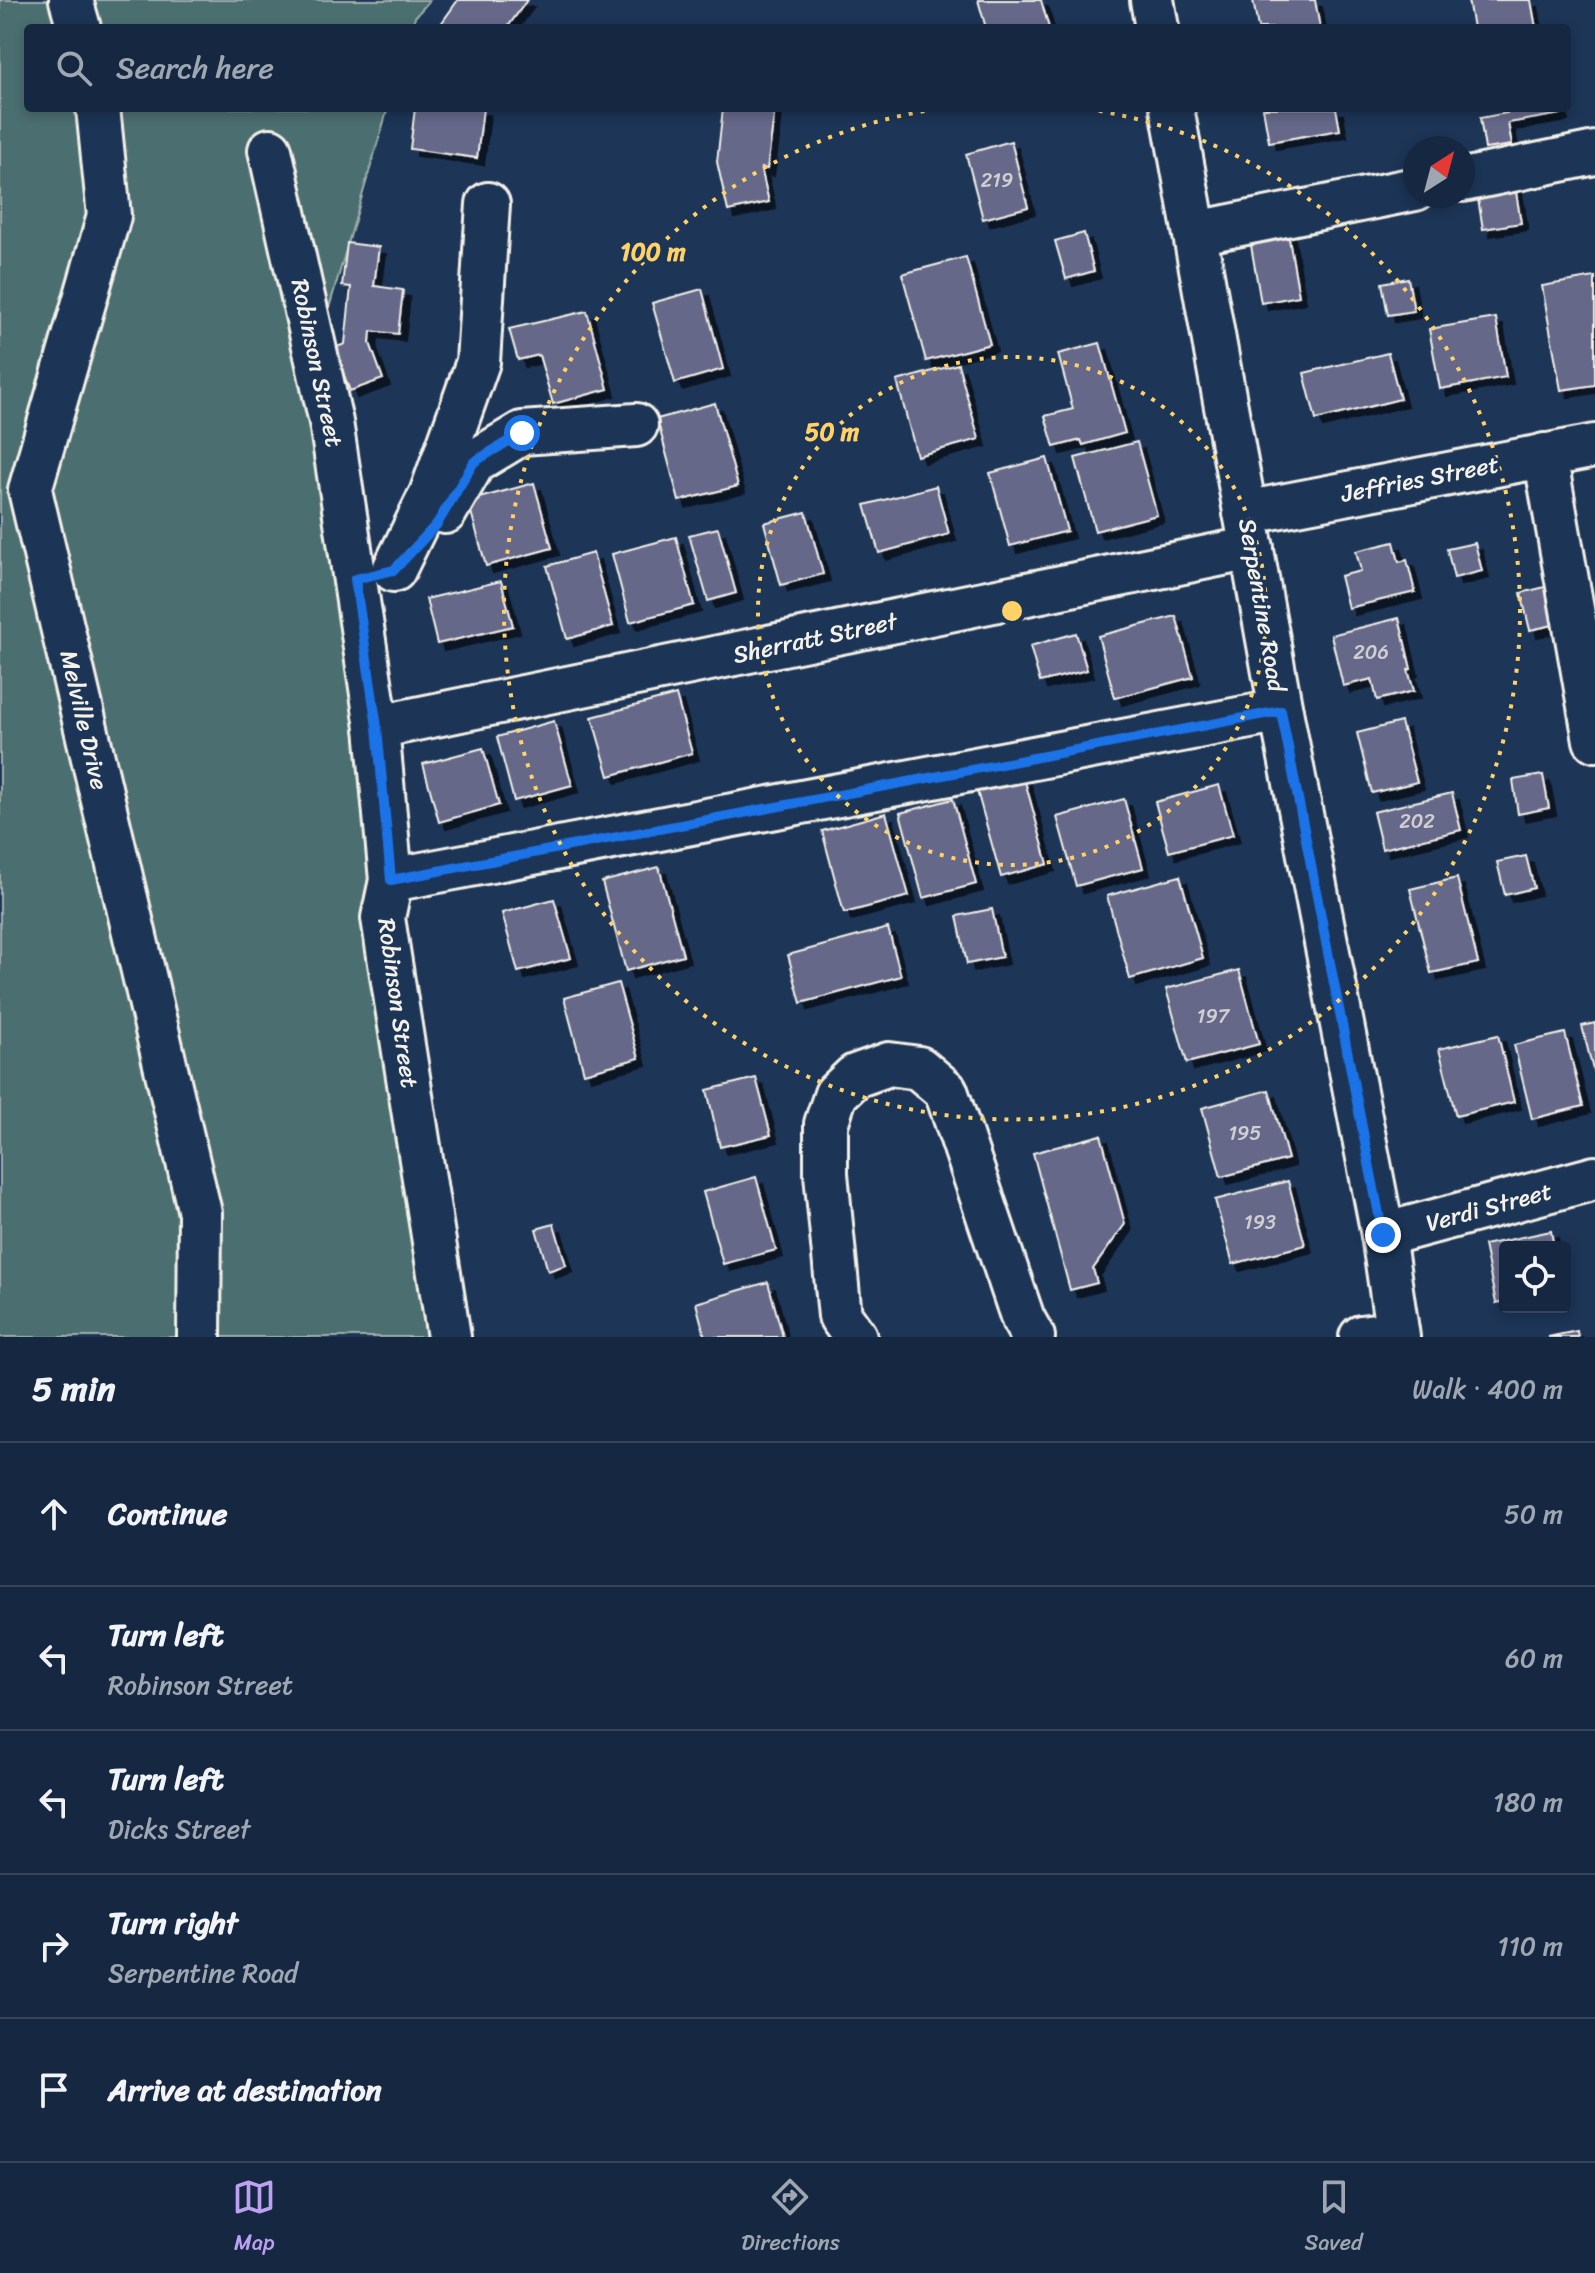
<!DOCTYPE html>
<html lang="en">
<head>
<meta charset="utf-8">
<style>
  body { margin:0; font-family:Sriracha,sans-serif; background:#23344c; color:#f1f3f6 }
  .controls { position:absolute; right:24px; bottom:24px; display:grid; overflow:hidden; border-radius:8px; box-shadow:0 4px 12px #0003 }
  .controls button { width:72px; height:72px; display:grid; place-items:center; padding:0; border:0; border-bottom:2px solid #35445a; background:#162841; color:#f1f3f6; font:40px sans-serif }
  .compass { position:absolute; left:1403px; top:136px; width:72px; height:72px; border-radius:50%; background:#162841; box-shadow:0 4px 12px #0003; rotate:36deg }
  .stop { position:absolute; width:24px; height:24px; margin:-18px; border:6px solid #1a73e8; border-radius:50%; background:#fff }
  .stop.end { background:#1a73e8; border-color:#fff; box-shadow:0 2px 8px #0008 }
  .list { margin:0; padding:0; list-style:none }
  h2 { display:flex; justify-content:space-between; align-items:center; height:104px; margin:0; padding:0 32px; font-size:34px }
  h2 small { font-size:26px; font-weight:400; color:#9ea6b1 }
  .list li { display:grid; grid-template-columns:52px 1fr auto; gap:24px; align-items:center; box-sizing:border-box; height:144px; padding:0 32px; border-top:2px solid #35445a }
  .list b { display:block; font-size:30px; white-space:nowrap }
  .list p { margin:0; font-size:26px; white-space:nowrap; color:#9ea6b1 }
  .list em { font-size:26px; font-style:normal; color:#9ea6b1 }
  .icon { flex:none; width:44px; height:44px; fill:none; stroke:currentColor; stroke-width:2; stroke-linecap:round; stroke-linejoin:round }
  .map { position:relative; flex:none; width:1595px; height:1337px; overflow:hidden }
  .search { position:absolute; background:#162841; box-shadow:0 4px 12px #0003; left:24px; right:24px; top:24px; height:88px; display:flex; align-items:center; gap:20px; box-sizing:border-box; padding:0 28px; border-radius:8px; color:#9ea6b1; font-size:30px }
  .sheet { height:824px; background:#162841 }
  nav { display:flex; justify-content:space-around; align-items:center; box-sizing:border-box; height:112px; border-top:2px solid #35445a; background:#162841; font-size:22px; color:#9ea6b1 }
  nav a { display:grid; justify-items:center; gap:4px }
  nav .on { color:#bca0f2 }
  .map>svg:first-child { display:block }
  .green { fill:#4c6e6f; stroke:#a0b0ac; stroke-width:2 }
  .building { fill:#66678a; stroke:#f4f1e8; stroke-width:2; filter:url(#shadow) }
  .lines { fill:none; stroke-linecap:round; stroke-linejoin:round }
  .minor-casing { stroke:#f4f1e8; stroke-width:48 }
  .minor { stroke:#1d3557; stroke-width:42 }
  .route { stroke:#1a73e8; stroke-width:10 }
  .ring { fill:none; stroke:#ffd166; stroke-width:4; stroke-dasharray:4 8 }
  .labels { text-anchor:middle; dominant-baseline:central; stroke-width:6; stroke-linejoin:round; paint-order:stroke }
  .number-label { font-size:20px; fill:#d0ced0 }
  .street-label { font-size:24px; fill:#f4f1e8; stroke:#1d3557 }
  .centre { fill:#ffd166; stroke:#1d3557; stroke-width:4 }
  .ring-label { font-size:24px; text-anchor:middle; font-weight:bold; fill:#ffd166; stroke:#1d3557; stroke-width:6; stroke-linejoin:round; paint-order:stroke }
</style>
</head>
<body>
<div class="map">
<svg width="1595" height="1337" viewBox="0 0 1595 1337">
  <defs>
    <filter id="shadow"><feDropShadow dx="7" dy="7" stdDeviation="0" flood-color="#0009"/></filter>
  </defs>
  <rect width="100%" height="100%" fill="#1d3557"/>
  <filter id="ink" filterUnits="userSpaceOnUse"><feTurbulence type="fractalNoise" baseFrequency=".0125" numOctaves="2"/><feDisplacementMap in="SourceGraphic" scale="16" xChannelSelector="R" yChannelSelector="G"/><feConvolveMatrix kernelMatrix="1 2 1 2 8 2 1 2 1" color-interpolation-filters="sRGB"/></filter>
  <g filter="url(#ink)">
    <!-- green -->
    <path class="green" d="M0,0H430L415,17L411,28H28V108H388L316,352L460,1337H0Z"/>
    <!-- building -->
    <g class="building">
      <path d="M458,0H527L507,28H438Z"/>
      <path d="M978,0H1041L1049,28H986Z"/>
      <path d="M1253,0H1315L1320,28H1258Z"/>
      <path d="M1468,0H1531L1536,28H1473Z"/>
      <path d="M415,108H483L477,158L410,149Z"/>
      <path d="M723,108H775L767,169L761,168L769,202L728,211L717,162Z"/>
      <path d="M1263,108H1336L1340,130L1269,142Z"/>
      <path d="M1506,108H1560L1561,114L1508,123L1512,145L1485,149L1480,118L1507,113Z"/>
      <path d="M1011,141L1028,207L983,219L966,154Z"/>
      <path d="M1515,186L1521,223L1483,229L1477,193Z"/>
      <path d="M1287,227L1299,296L1261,303L1249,234Z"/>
      <path d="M1084,233L1094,271L1066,279L1055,241Z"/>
      <path d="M347,243L379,247L374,286L403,290L398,334L371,331L370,343L383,379L350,391L334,348L345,344L351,287L342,286Z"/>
      <path d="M966,257L990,344L926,361L902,274Z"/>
      <path d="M1595,277V385L1561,390L1542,286Z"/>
      <path d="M1408,278L1414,311L1388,315L1382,283Z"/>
      <path d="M702,289L723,369L675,383L652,303Z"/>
      <path d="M587,311L608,389L553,404L539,355L518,360L509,329Z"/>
      <path d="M1496,318L1506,377L1440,389L1429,329Z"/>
      <path d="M1100,343L1125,433L1083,445L1081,440L1054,447L1045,416L1073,409L1058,354Z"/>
      <path d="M1388,353L1400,399L1316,420L1304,373Z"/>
      <path d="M958,364L979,439L917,456L897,381Z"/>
      <path d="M715,403L738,486L679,501L657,419Z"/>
      <path d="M1137,442L1157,515L1095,531L1075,458Z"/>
      <path d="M1047,458L1067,531L1010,546L990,473Z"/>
      <path d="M534,483L552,548L486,566L468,501Z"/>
      <path d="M936,486L949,534L879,553L865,505Z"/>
      <path d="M806,512L823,574L781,585L764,523Z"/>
      <path d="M718,528L736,593L708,601L689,535Z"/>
      <path d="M676,537L694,605L630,622L612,554Z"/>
      <path d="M1394,542L1399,562L1407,560L1415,592L1348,608L1340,576L1361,571L1356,551Z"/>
      <path d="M1475,543L1482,571L1454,578L1447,549Z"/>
      <path d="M593,553L613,626L567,639L547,566Z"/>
      <path d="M501,581L513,626L437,644L426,599Z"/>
      <path d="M1549,586L1558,624L1530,630L1521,593Z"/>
      <path d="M1176,616L1193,677L1115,698L1098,636Z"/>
      <path d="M1399,618L1411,669L1408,670L1414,691L1377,700L1372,679L1343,686L1331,635Z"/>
      <path d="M1076,633L1087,670L1040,682L1030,646Z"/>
      <path d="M676,695L692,753L609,776L592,717Z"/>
      <path d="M554,721L572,785L514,801L497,737Z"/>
      <path d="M1401,722L1417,782L1372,793L1357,733Z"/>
      <path d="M483,748L499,805L439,822L423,764Z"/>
      <path d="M1543,775L1549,808L1518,814L1513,780Z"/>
      <path d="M1024,778L1048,864L1001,877L977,791Z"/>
      <path d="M1219,785L1233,835L1169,852L1155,802Z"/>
      <path d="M1452,793L1461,830L1382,849L1373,812Z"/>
      <path d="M953,799L976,884L923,898L900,813Z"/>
      <path d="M1124,799L1143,868L1076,886L1057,817Z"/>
      <path d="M886,813L909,896L844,913L822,831Z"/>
      <path d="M1526,856L1534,888L1505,895L1497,862Z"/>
      <path d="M659,867L683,955L626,971L602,882Z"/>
      <path d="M1180,876L1203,958L1130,979L1107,896Z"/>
      <path d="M1457,878L1478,963L1431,973L1410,889Z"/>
      <path d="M554,899L571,958L518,972L502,913Z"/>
      <path d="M992,909L1002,957L967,964L957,916Z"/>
      <path d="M888,928L901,976L801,1003L788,955Z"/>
      <path d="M1239,970L1259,1044L1187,1063L1166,989Z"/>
      <path d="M618,983L639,1058L584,1073L564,998Z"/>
      <path d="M1595,1023V1078L1582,1026Z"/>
      <path d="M1565,1033L1583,1106L1532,1119L1514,1045Z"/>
      <path d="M1498,1035L1514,1102L1456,1116L1439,1049Z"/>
      <path d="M756,1078L771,1135L720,1147L707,1090Z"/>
      <path d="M1269,1090L1288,1159L1221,1177L1202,1108Z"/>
      <path d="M1101,1135L1125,1224L1093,1269L1097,1283L1070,1290L1033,1153Z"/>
      <path d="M756,1177L776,1250L723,1264L703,1192Z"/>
      <path d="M1288,1181L1305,1245L1233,1264L1215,1200Z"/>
      <path d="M554,1224L566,1265L548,1271L536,1229Z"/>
      <path d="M1551,1231L1554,1247H1505V1301L1496,1303L1484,1245Z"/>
      <path d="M768,1282L783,1337H705L696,1303Z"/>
      <path d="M1577,1331L1578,1337H1548Z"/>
    </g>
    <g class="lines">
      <!-- minor casing -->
      <g class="minor-casing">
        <g id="minor">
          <path d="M71,0L79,28"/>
          <path d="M1152,0L1157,28"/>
          <path d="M98,108L109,216L30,490L200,1213L199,1337"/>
          <path d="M1172,108L1281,711L1383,1235L1398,1337"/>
          <path d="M270,150L331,422L377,727L391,880L383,918L449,1337"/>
          <path d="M1463,180L1595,153"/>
          <path d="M1196,233L1415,189"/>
          <path d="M1545,455L1595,740"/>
          <path d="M445,512L474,462L522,433L636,425"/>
          <path d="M1245,513L1595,446"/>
          <path d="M394,570L431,494L478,362L488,204"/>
          <path d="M377,727L1252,548"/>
          <path d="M391,880L1281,711"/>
          <path d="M1383,1235L1595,1178"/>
          <path d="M855,1337L840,1316L826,1174V1124L836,1094L855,1076L889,1064L919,1068L946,1091L1023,1319L1033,1337"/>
          <path d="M1361,1337L1397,1332"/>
        </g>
      </g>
      <!-- minor -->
      <use href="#minor" class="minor"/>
    </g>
  </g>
  <g class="lines" filter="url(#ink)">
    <!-- route -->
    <path class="route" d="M522,433L474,462L437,524L394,570L355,579L377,727L391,880L1281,711L1383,1235"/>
  </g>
  <!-- distance rings -->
  <g class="ring">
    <circle cx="1012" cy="611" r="254"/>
    <path d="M1087 109A508 508 0 1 1 937 109"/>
  </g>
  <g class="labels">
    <!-- number labels -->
    <g class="number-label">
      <text x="997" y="180">219</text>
      <text x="1371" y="652">206</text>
      <text x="1417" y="821">202</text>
      <text x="1213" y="1016">197</text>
      <text x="1245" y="1133">195</text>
      <text x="1260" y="1222">193</text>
    </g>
    <!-- street labels -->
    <g class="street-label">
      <text transform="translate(317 363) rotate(78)">Robinson Street</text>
      <text transform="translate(1420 479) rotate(-11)">Jeffries Street</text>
      <text transform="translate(1262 605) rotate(80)">Serpentine Road</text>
      <text transform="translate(815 638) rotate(-12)">Sherratt Street</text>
      <text transform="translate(84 720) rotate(77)">Melville Drive</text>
      <text transform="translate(398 1003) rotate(82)">Robinson Street</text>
      <text transform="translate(1489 1207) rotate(-15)">Verdi Street</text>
    </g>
  </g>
  <circle cx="1012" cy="611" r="12" class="centre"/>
  <g class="ring-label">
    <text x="653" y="260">100 m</text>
    <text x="832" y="440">50 m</text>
  </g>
</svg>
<div class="controls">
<button><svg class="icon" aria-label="locate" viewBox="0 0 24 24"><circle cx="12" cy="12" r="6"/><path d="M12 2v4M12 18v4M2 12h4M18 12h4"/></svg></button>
</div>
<svg class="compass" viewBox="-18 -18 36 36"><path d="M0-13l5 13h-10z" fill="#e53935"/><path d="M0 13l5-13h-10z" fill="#9ea6b1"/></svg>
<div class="stop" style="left:522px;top:433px"></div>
<div class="stop end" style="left:1383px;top:1235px"></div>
<div class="search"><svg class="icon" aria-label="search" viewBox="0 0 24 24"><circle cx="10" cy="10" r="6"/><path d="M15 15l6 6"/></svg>Search here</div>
</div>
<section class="sheet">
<h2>5 min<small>Walk · 400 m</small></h2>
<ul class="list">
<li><svg class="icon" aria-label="ahead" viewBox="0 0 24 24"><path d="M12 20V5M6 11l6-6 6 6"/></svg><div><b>Continue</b></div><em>50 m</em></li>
<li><svg class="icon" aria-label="left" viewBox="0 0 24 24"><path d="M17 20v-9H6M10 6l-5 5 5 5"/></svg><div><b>Turn left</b><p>Robinson Street</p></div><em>60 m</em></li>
<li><svg class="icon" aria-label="left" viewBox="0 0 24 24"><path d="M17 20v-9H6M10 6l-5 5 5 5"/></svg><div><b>Turn left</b><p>Dicks Street</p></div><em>180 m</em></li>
<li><svg class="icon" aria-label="right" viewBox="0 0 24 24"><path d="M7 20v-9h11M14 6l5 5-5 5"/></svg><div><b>Turn right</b><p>Serpentine Road</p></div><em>110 m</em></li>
<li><svg class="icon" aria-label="arrive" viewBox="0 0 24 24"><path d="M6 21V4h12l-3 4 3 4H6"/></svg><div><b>Arrive at destination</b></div></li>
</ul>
</section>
<nav>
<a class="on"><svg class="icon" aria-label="map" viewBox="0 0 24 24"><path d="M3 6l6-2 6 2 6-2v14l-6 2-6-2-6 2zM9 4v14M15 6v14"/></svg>Map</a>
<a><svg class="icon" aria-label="directions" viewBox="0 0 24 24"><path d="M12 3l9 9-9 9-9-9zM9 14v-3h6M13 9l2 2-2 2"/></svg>Directions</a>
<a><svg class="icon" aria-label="saved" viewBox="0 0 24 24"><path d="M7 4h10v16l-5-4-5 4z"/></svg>Saved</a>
</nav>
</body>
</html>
